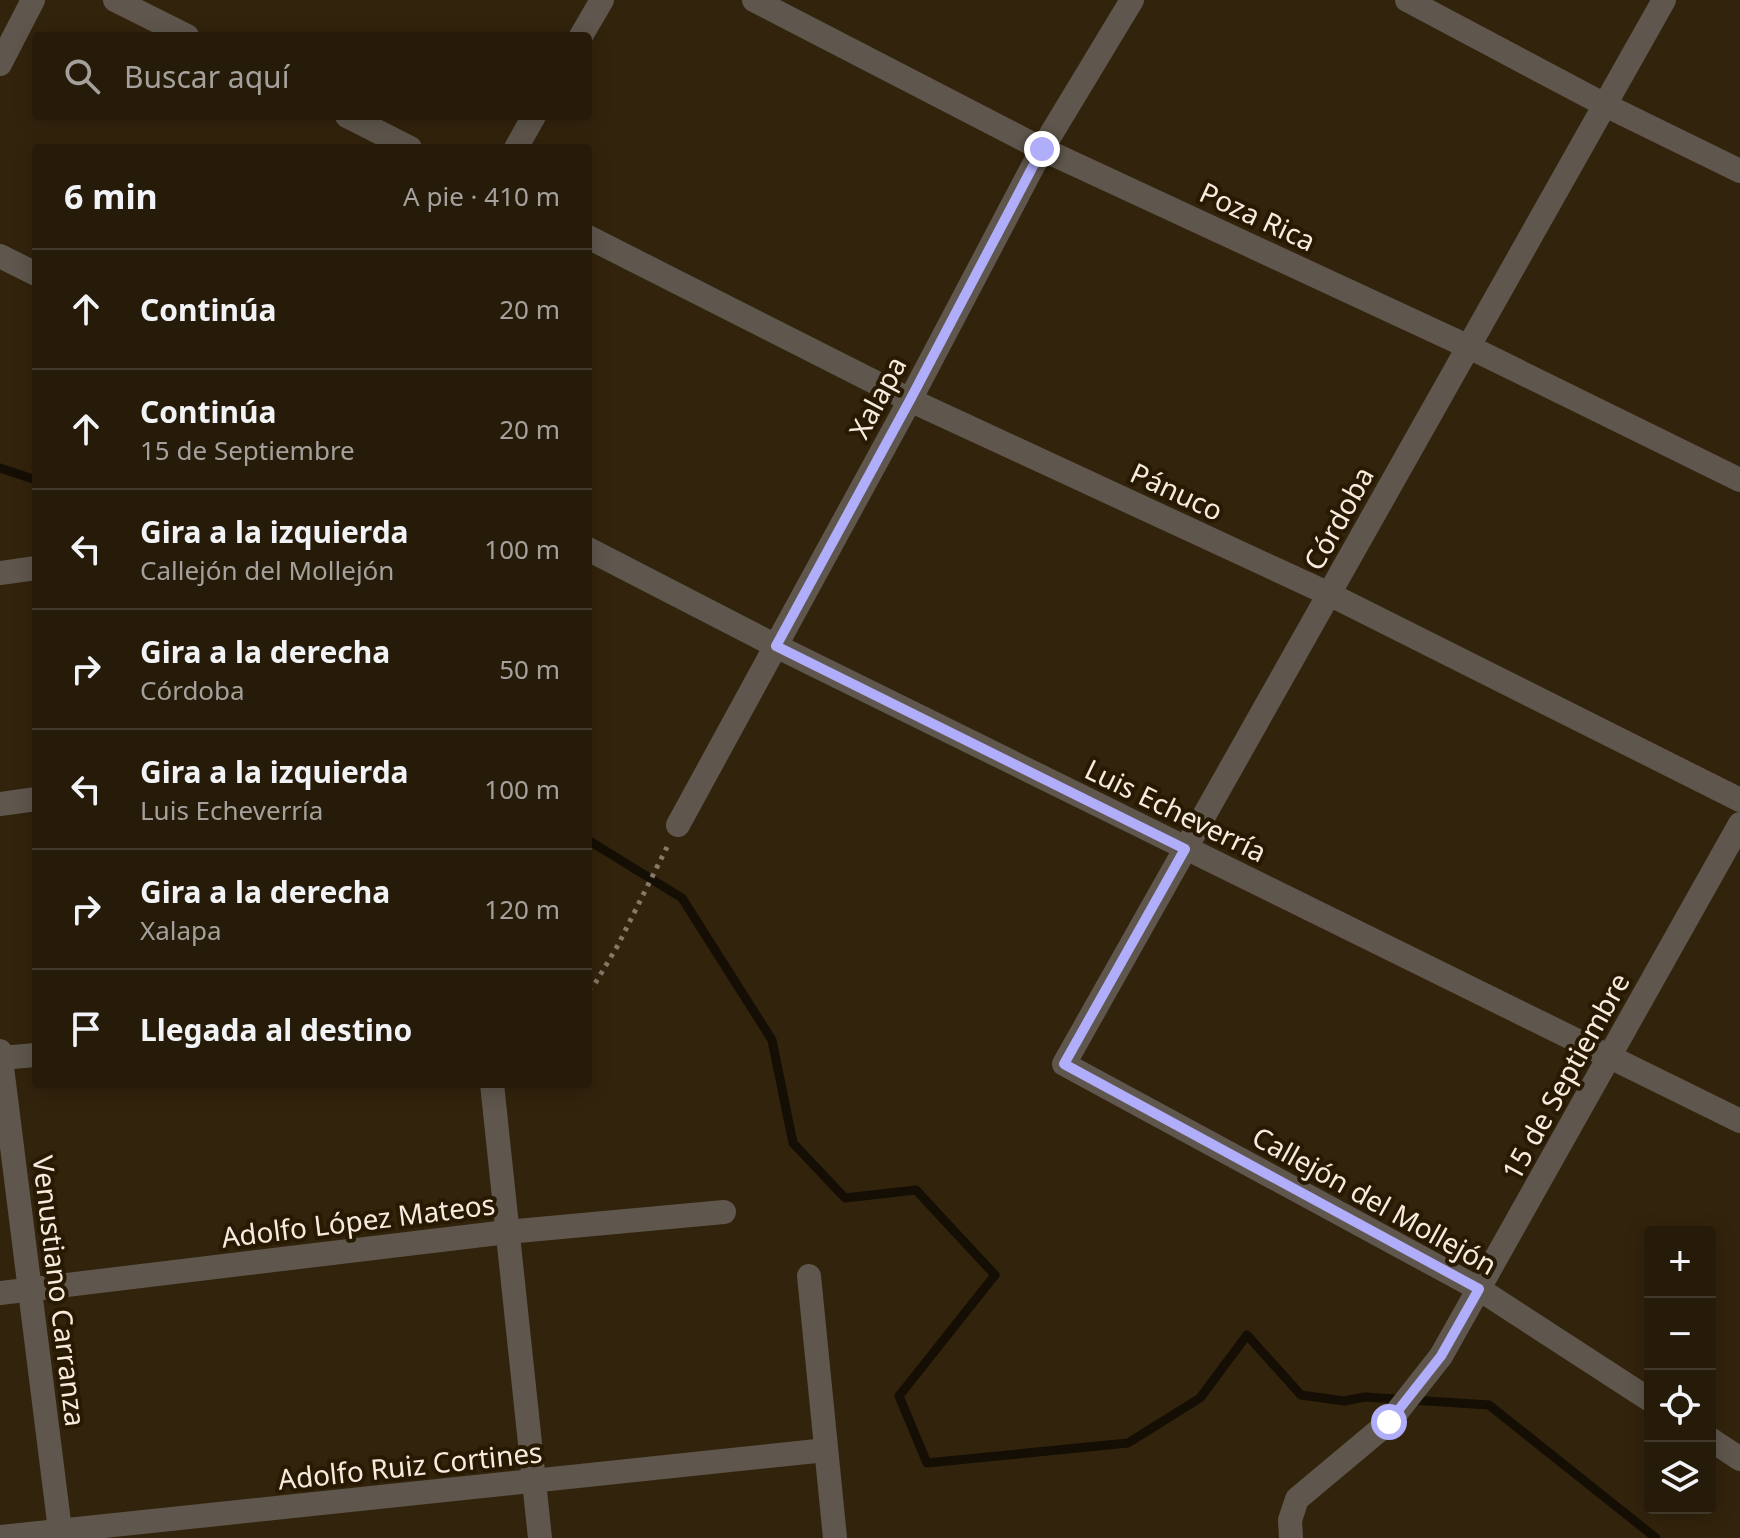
<!DOCTYPE html>
<html lang="es">
<head>
<meta charset="utf-8">
<style>
  body { margin:0; font-family:"Noto Sans",sans-serif; background:#322717; color:#f1f3f6 }
  .controls { position:absolute; right:24px; bottom:24px; display:grid; overflow:hidden; border-radius:8px; box-shadow:0 4px 20px #0003 }
  .controls button { width:72px; height:72px; display:grid; place-items:center; padding:0; border:0; border-bottom:2px solid #42382a; background:#261a09; color:#f1f3f6; font:40px sans-serif }
  .stop { position:absolute; width:24px; height:24px; margin:-18px; border:6px solid #b0adfa; border-radius:50%; background:#fff }
  .stop.end { background:#b0adfa; border-color:#fff; box-shadow:0 2px 8px #0008 }
  .list { margin:0; padding:0; list-style:none }
  h2 { display:flex; justify-content:space-between; align-items:center; height:104px; margin:0; padding:0 32px; font-size:34px }
  h2 small { font-size:26px; font-weight:400; color:#a4a19c }
  .list li { display:grid; grid-template-columns:52px 1fr auto; gap:24px; align-items:center; box-sizing:border-box; height:120px; padding:0 32px; border-top:2px solid #42382a }
  .list b { display:block; font-size:30px; white-space:nowrap }
  .list p { margin:0; font-size:26px; white-space:nowrap; color:#a4a19c }
  .list em { font-size:26px; font-style:normal; color:#a4a19c }
  .icon { flex:none; width:44px; height:44px; fill:none; stroke:currentColor; stroke-width:2; stroke-linecap:round; stroke-linejoin:round }
  .map { position:relative; flex:none; width:1740px; height:1538px; overflow:hidden }
  .search { position:absolute; background:#261a09; box-shadow:0 4px 20px #0003; left:32px; top:32px; width:560px; height:88px; display:flex; align-items:center; gap:20px; box-sizing:border-box; padding:0 28px; border-radius:8px; color:#a4a19c; font-size:30px }
  .panel { position:absolute; background:#261a09; box-shadow:0 4px 20px #0003; left:32px; top:144px; width:560px; height:944px; border-radius:8px }
  .map>svg:first-child { display:block }
  .lines { fill:none; stroke-linecap:round; stroke-linejoin:round }
  .stream { stroke:#150e04; stroke-width:9 }
  .path { stroke:#867966; stroke-width:5; stroke-dasharray:4 6; stroke-linecap:butt }
  .minor { stroke:#5f574d; stroke-width:24 }
  .route { stroke:#b0adfa; stroke-width:10 }
  .labels { text-anchor:middle; dominant-baseline:central; stroke-width:8; stroke-linejoin:round; paint-order:stroke }
  .street-label { font-size:28px; fill:#f6ecde; stroke:#281903 }
</style>
</head>
<body>
<div class="map">
<svg width="1740" height="1538" viewBox="0 0 1740 1538">
  <rect width="100%" height="100%" fill="#32230c"/>
  <g class="lines">
    <!-- stream -->
    <g class="stream">
      <path d="M0,468L36,480"/>
      <path d="M588,840L682,898L772,1040L793,1143L845,1198L916,1190L995,1275L899,1396L927,1463L1128,1443L1200,1398L1247,1335L1301,1395L1344,1401L1365,1397L1489,1405L1656,1538"/>
    </g>
    <!-- path -->
    <path class="path" d="M588,989L593,987L618,945L667,847"/>
    <!-- minor -->
    <g class="minor">
      <path d="M115,0L187,36"/>
      <path d="M754,0L1042,149L1469,347L1740,480"/>
      <path d="M1407,0L1605,105L1740,171"/>
      <path d="M581,36L602,0"/>
      <path d="M0,64L33,0"/>
      <path d="M347,116L410,148"/>
      <path d="M516,148L534,116"/>
      <path d="M588,237L910,400L1329,594L1740,800"/>
      <path d="M0,256L36,274"/>
      <path d="M588,549L776,646L1740,1121"/>
      <path d="M0,573L36,568"/>
      <path d="M0,804L36,799"/>
      <path d="M678,825L910,400L1042,149L1132,0"/>
      <path d="M0,1051L61,1538"/>
      <path d="M0,1058L36,1055"/>
      <path d="M492,1084L540,1538"/>
      <path d="M809,1276L835,1538"/>
      <path d="M0,1293L507,1232L724,1212"/>
      <path d="M1650,1400L1479,1289L1064,1064L1664,0"/>
      <path d="M1710,1439L1740,1459"/>
      <path d="M0,1537L826,1450"/>
      <path d="M1291,1538L1290,1520L1297,1499L1389,1422L1441,1356L1740,824"/>
    </g>
  </g>
  <g class="lines">
    <!-- route -->
    <path class="route" d="M1042,149L910,400L776,646L1185,849L1064,1064L1479,1289L1441,1356L1389,1422"/>
  </g>
  <g class="labels">
    <!-- street labels -->
    <g class="street-label">
      <text transform="translate(1258 216) rotate(25)">Poza Rica</text>
      <text transform="translate(877 397) rotate(-62)">Xalapa</text>
      <text transform="translate(1177 491) rotate(25)">Pánuco</text>
      <text transform="translate(1338 518) rotate(-61)">Córdoba</text>
      <text transform="translate(1176 810) rotate(26)">Luis Echeverría</text>
      <text transform="translate(1565 1076) rotate(-61)">15 de Septiembre</text>
      <text transform="translate(1375 1200) rotate(29)">Callejón del Mollejón</text>
      <text transform="translate(358 1220) rotate(-7)">Adolfo López Mateos</text>
      <text transform="translate(60 1291) rotate(83)">Venustiano Carranza</text>
      <text transform="translate(410 1465) rotate(-6)">Adolfo Ruiz Cortines</text>
    </g>
  </g>
</svg>
<div class="controls">
<button>+</button>
<button>−</button>
<button><svg class="icon" aria-label="locate" viewBox="0 0 24 24"><circle cx="12" cy="12" r="6"/><path d="M12 2v4M12 18v4M2 12h4M18 12h4"/></svg></button>
<button><svg class="icon" aria-label="layers" viewBox="0 0 24 24"><path d="M12 4l9 5-9 5-9-5zM3 14l9 5 9-5"/></svg></button>
</div>
<div class="stop" style="left:1389px;top:1422px"></div>
<div class="stop end" style="left:1042px;top:149px"></div>
<div class="search"><svg class="icon" aria-label="search" viewBox="0 0 24 24"><circle cx="10" cy="10" r="6"/><path d="M15 15l6 6"/></svg>Buscar aquí</div>
<section class="panel">
<h2>6 min<small>A pie · 410 m</small></h2>
<ul class="list">
<li><svg class="icon" aria-label="ahead" viewBox="0 0 24 24"><path d="M12 20V5M6 11l6-6 6 6"/></svg><div><b>Continúa</b></div><em>20 m</em></li>
<li><svg class="icon" aria-label="ahead" viewBox="0 0 24 24"><path d="M12 20V5M6 11l6-6 6 6"/></svg><div><b>Continúa</b><p>15 de Septiembre</p></div><em>20 m</em></li>
<li><svg class="icon" aria-label="left" viewBox="0 0 24 24"><path d="M17 20v-9H6M10 6l-5 5 5 5"/></svg><div><b>Gira a la izquierda</b><p>Callejón del Mollejón</p></div><em>100 m</em></li>
<li><svg class="icon" aria-label="right" viewBox="0 0 24 24"><path d="M7 20v-9h11M14 6l5 5-5 5"/></svg><div><b>Gira a la derecha</b><p>Córdoba</p></div><em>50 m</em></li>
<li><svg class="icon" aria-label="left" viewBox="0 0 24 24"><path d="M17 20v-9H6M10 6l-5 5 5 5"/></svg><div><b>Gira a la izquierda</b><p>Luis Echeverría</p></div><em>100 m</em></li>
<li><svg class="icon" aria-label="right" viewBox="0 0 24 24"><path d="M7 20v-9h11M14 6l5 5-5 5"/></svg><div><b>Gira a la derecha</b><p>Xalapa</p></div><em>120 m</em></li>
<li><svg class="icon" aria-label="arrive" viewBox="0 0 24 24"><path d="M6 21V4h12l-3 4 3 4H6"/></svg><div><b>Llegada al destino</b></div></li>
</ul>
</section>
</div>
</body>
</html>
